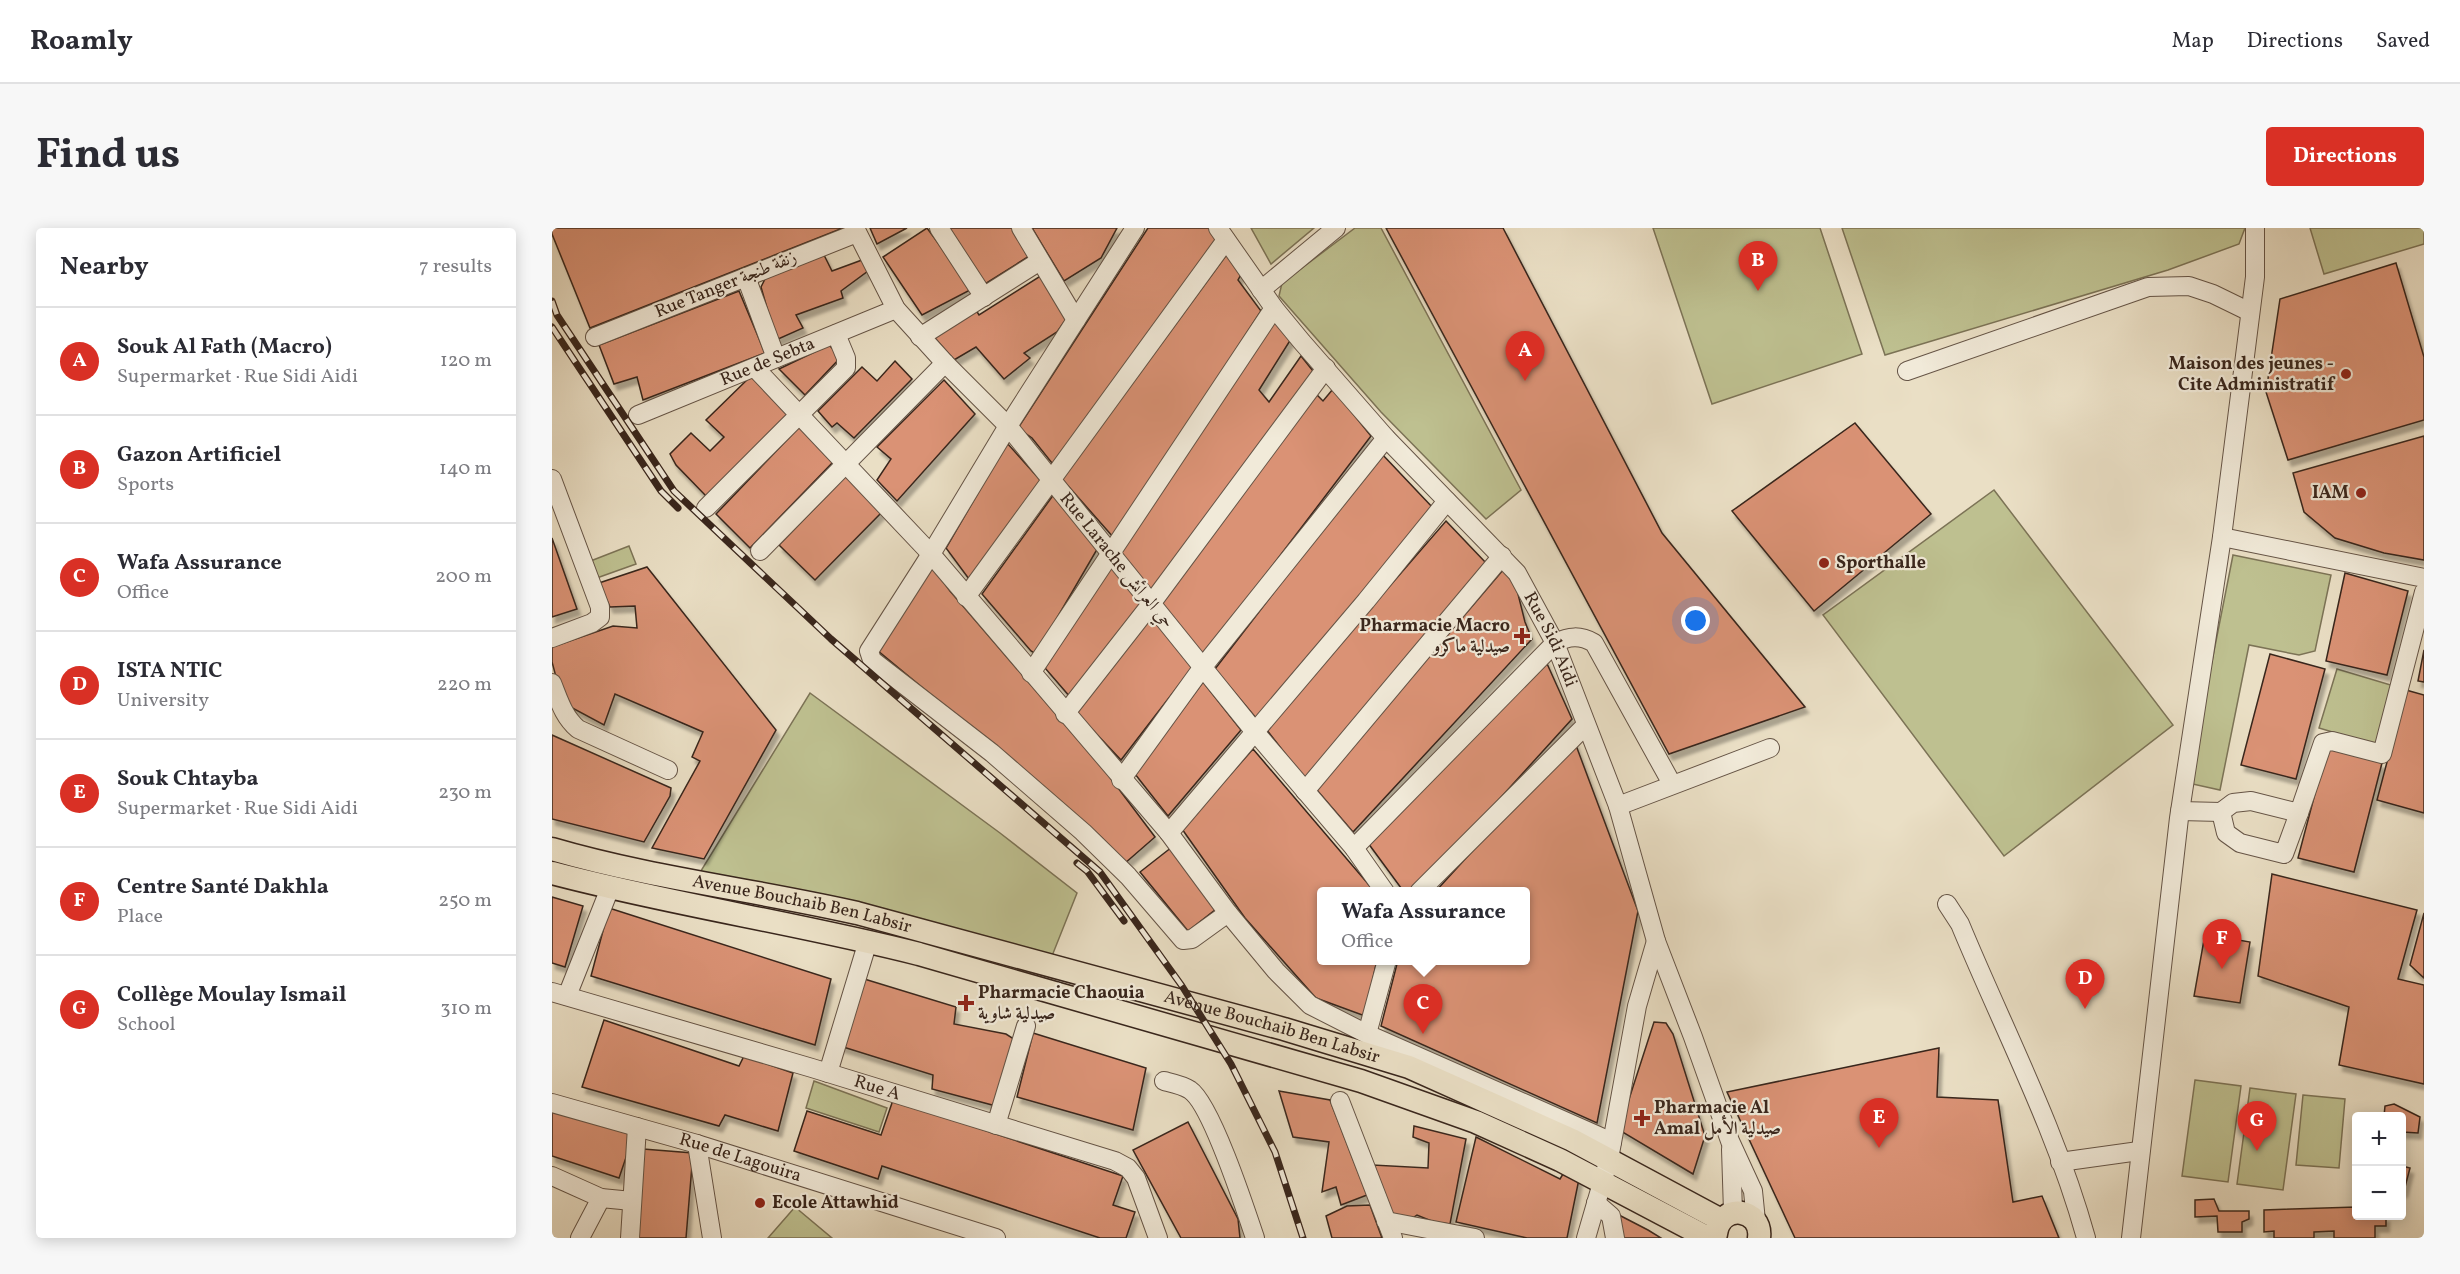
<!DOCTYPE html>
<html lang="en">
<head>
<meta charset="utf-8">
<style>
  body { margin:0; font-family:Vollkorn,Amiri,serif; background:#f7f7f7; color:#2b2b33 }
  .controls { position:absolute; right:18px; bottom:18px; display:grid; overflow:hidden; border-radius:6px; box-shadow:0 3px 15px #0003 }
  .controls button { width:54px; height:54px; display:grid; place-items:center; padding:0; border:0; border-bottom:2px solid #e1e1e2; background:#fff; color:#2b2b33; font:30px sans-serif }
  .you { position:absolute; left:1144px; top:393px; width:21px; height:21px; margin:-15px; border:4px solid #fff; border-radius:50%; background:#1a73e8; box-shadow:0 0 0 9px #1a73e833 }
  .badge { display:grid; place-items:center; width:39px; height:39px; border-radius:50%; background:#d93025; color:#fff; font-size:20px; font-weight:700 }
  .pin { position:absolute; translate:-50% -50px; filter:drop-shadow(0 2px 3px #0008) }
  .pin::after { content:''; position:absolute; top:32px; width:21px; height:18px; background:inherit; clip-path:polygon(0 0,100% 0,50% 100%) }
  .popup { position:absolute; left:765px; top:659px; width:213px; height:78px; box-sizing:border-box; display:grid; place-content:center; border-radius:6px; background:#fff; filter:drop-shadow(0 2px 4px #0005); font-size:20px; white-space:nowrap; color:#7c7c81 }
  .popup b { font-size:22px; color:#2b2b33 }
  .popup::after { content:''; position:absolute; left:50%; top:100%; margin-left:-12px; border:12px solid transparent; border-top-color:#fff }
  .list { margin:0; padding:0; list-style:none }
  h2 { display:flex; justify-content:space-between; align-items:center; height:78px; margin:0; padding:0 24px; font-size:26px }
  h2 small { font-size:20px; font-weight:400; color:#7c7c81 }
  .list li { display:grid; grid-template-columns:39px 1fr auto; gap:18px; align-items:center; box-sizing:border-box; height:108px; padding:0 24px; border-top:2px solid #e1e1e2 }
  .list b { display:block; font-size:22px; white-space:nowrap }
  .list p { margin:0; font-size:20px; white-space:nowrap; color:#7c7c81 }
  .list em { font-size:20px; font-style:normal; color:#7c7c81 }
  .map { position:relative; flex:none; width:1872px; height:1010px; overflow:hidden; border-radius:6px }
  header { display:flex; align-items:center; gap:36px; box-sizing:border-box; height:84px; padding:0 30px; background:#fff; border-bottom:2px solid #e1e1e2 }
  header strong { font-size:28px }
  nav { display:flex; gap:33px; margin-inline-start:auto; font-size:21px }
  .intro { display:flex; align-items:center; justify-content:space-between; box-sizing:border-box; height:144px; padding:0 36px }
  h1 { margin:0; font-size:42px }
  .button { padding:15px 27px; border-radius:6px; background:#d93025; color:#fff; font-size:21px; font-weight:700 }
  main { display:flex; gap:36px; padding:0 36px }
  aside { flex:1; background:#fff; border-radius:6px; box-shadow:0 3px 15px #0003 }
  .map>svg:first-child { display:block }
  .green { fill:#bec090; stroke:#7c7356; stroke-width:1.5 }
  .building { fill:#da9274; stroke:#39261c; stroke-width:1.5; filter:url(#shadow) }
  .lines { fill:none; stroke-linecap:round; stroke-linejoin:round }
  .minor-casing { stroke:#655446; stroke-width:20 }
  .major-casing { stroke:#39261c; stroke-width:25 }
  .minor { stroke:#f1ead9; stroke-width:18 }
  .major { stroke:#eadfc5; stroke-width:22 }
  .rail-casing { stroke:#39261c; stroke-width:7 }
  .rail { stroke:#f1ead9; stroke-width:4.5; stroke-dasharray:14; stroke-linecap:butt }
  .poi-dot { fill:#8f2418; stroke:#f1ead9; stroke-width:2 }
  .labels { text-anchor:middle; dominant-baseline:central; stroke-width:4.5; stroke-linejoin:round; paint-order:stroke }
  .street-label { font-size:18px; fill:#39261c; stroke:#f1ead9 }
  .poi-label { font-size:18px; font-weight:bold; fill:#39261c; stroke:#f1ead9; text-anchor:start }
</style>
</head>
<body>
<header>
<strong>Roamly</strong>
<nav><a>Map</a><a>Directions</a><a>Saved</a></nav>
</header>
<div class="intro"><h1>Find us</h1><a class="button">Directions</a></div>
<main>
<aside>
<h2>Nearby<small>7 results</small></h2>
<ul class="list">
<li><span class="badge">A</span><div><b>Souk Al Fath (Macro)</b><p>Supermarket · Rue Sidi Aidi</p></div><em>120 m</em></li>
<li><span class="badge">B</span><div><b>Gazon Artificiel</b><p>Sports</p></div><em>140 m</em></li>
<li><span class="badge">C</span><div><b>Wafa Assurance</b><p>Office</p></div><em>200 m</em></li>
<li><span class="badge">D</span><div><b>ISTA NTIC</b><p>University</p></div><em>220 m</em></li>
<li><span class="badge">E</span><div><b>Souk Chtayba</b><p>Supermarket · Rue Sidi Aidi</p></div><em>230 m</em></li>
<li><span class="badge">F</span><div><b>Centre Santé Dakhla</b><p>Place</p></div><em>250 m</em></li>
<li><span class="badge">G</span><div><b>Collège Moulay Ismail</b><p>School</p></div><em>310 m</em></li>
</ul>
</aside>
<div class="map">
<svg width="1872" height="1010" viewBox="0 0 1872 1010">
  <defs>
    <filter id="shadow"><feDropShadow dx="3.5" dy="6" stdDeviation="1.5" flood-color="#0004"/></filter>
  </defs>
  <rect width="100%" height="100%" fill="#eadfc5"/>
  <filter id="stains"><feTurbulence type="fractalNoise" baseFrequency=".00333" numOctaves="4"/><feColorMatrix values="0 0 0 0 .2 0 0 0 0 .09 0 0 0 0 .02 0 0 0 .5 -.17"/></filter>
  <radialGradient id="worn" r=".72"><stop offset=".6" stop-color="#630" stop-opacity="0"/><stop offset="1" stop-color="#630" stop-opacity=".3"/></radialGradient>
  <!-- green -->
  <g class="green">
    <path d="M699,0H762L719,36Z"/>
    <path d="M803,0H829L969,262L934,291L829,184L727,68L730,55Z"/>
    <path d="M1101,0H1268L1310,126L1160,176Z"/>
    <path d="M1290,0H1693L1687,16L1616,42L1333,127Z"/>
    <path d="M1758,0H1872V16L1772,46Z"/>
    <path d="M1442,262L1621,497L1452,628L1271,387Z"/>
    <path d="M77,318L84,336L42,351L36,334Z"/>
    <path d="M1681,327L1779,347L1763,423L1747,427L1697,417L1668,562L1636,555Z"/>
    <path d="M1785,441L1842,458L1824,517L1767,500Z"/>
    <path d="M258,465L448,605L525,665L500,728L144,651Z"/>
    <path d="M1643,852L1689,858L1676,954L1630,948Z"/>
    <path d="M262,853L335,880L327,904L254,880Z"/>
    <path d="M1698,860L1744,866L1731,962L1685,956Z"/>
    <path d="M1751,867L1793,871L1787,940L1744,937Z"/>
    <path d="M243,979L280,1010H216Z"/>
  </g>
  <!-- building -->
  <g class="building">
    <path d="M0,0H291L38,100L0,6Z"/>
    <path d="M318,0H355L325,16Z"/>
    <path d="M375,0L420,61L370,87L331,29Z"/>
    <path d="M397,0H461L479,27L433,56Z"/>
    <path d="M480,0H565L549,30L512,53Z"/>
    <path d="M596,0H657L666,14L504,240L480,210L466,200Z"/>
    <path d="M834,0H951L1110,305L1253,479L1117,526Z"/>
    <path d="M271,25L280,43L310,32L316,43L289,63L291,70L244,87L251,100L224,112L209,59L214,49Z"/>
    <path d="M675,26L691,43L686,52L709,83L562,310L510,251Z"/>
    <path d="M1844,35L1872,129V192L1736,232L1714,164L1728,71Z"/>
    <path d="M490,47L517,87L505,104L472,125L478,130L452,151L424,119L402,132L382,109L424,82L427,87Z"/>
    <path d="M187,63L213,125L91,172L85,149L62,156L47,117Z"/>
    <path d="M723,90L739,111L707,162L717,174L749,128L761,143L600,365L567,325Z"/>
    <path d="M277,117L289,129L253,167L227,141Z"/>
    <path d="M343,133L360,151L302,210L285,195L280,199L266,183L310,139L325,153Z"/>
    <path d="M201,146L239,184L154,268L124,237L118,226L139,205L158,223L172,209L154,192Z"/>
    <path d="M392,152L423,186L345,273L325,252L339,231L325,219Z"/>
    <path d="M781,161L819,208L651,429L608,374L762,164L771,173Z"/>
    <path d="M1303,195L1379,286L1262,383L1180,283Z"/>
    <path d="M249,197L283,232L198,320L164,286Z"/>
    <path d="M1872,208V332L1832,325L1783,310L1752,284L1741,245Z"/>
    <path d="M455,215L489,253L417,351L394,320Z"/>
    <path d="M829,225L882,281L704,490L663,441Z"/>
    <path d="M295,247L331,283L263,352L227,317Z"/>
    <path d="M502,266L547,318L484,426L479,423L430,366Z"/>
    <path d="M894,293L935,336L753,551L714,501Z"/>
    <path d="M0,310L25,381L0,389Z"/>
    <path d="M378,335L398,363L554,544L603,609L572,636L550,610L517,581L325,422Z"/>
    <path d="M561,335L592,375L519,470L493,440Z"/>
    <path d="M95,339L224,502L152,631L100,620L148,533L140,529L151,504L63,466L52,497L11,475L0,434V419L61,398L85,400L83,378L58,379L47,355Z"/>
    <path d="M951,342L964,358L973,394L980,411L801,604L764,561Z"/>
    <path d="M1793,345L1856,363L1835,447L1774,433Z"/>
    <path d="M600,387L640,440L569,532L522,482Z"/>
    <path d="M1872,422V454L1866,453Z"/>
    <path d="M1718,426L1773,441L1744,551L1689,537Z"/>
    <path d="M992,429L1020,491L863,664H852L816,615Z"/>
    <path d="M651,454L689,502L616,588L583,546Z"/>
    <path d="M1854,462L1872,467V585L1825,572Z"/>
    <path d="M0,507L119,560L118,568L92,614L0,591Z"/>
    <path d="M1022,512L1086,683L1045,895L829,798L846,732H973V664H883Z"/>
    <path d="M1775,520L1830,535L1802,644L1746,630Z"/>
    <path d="M701,521L823,664H769V732H825L813,788L764,770L693,690L630,601Z"/>
    <path d="M620,619L668,678L636,703L588,644Z"/>
    <path d="M1720,646L1865,682L1846,751L1872,757V856L1787,837L1797,779L1706,748Z"/>
    <path d="M0,669L31,678L13,739L0,735Z"/>
    <path d="M57,680L279,751L263,817L39,748Z"/>
    <path d="M1872,685V750L1858,737Z"/>
    <path d="M1653,706L1698,714L1688,775L1642,768Z"/>
    <path d="M309,750L404,779L402,796L454,806L465,813L444,878L380,861L381,847L288,818Z"/>
    <path d="M52,792L187,838L192,828L241,845L226,903L173,887L167,898L30,859Z"/>
    <path d="M1102,794L1114,795L1121,806L1153,908L1141,946L1067,902Z"/>
    <path d="M481,805L594,840L581,902L465,869Z"/>
    <path d="M1387,820L1385,869L1446,872L1461,974L1490,968L1507,1010H1243L1175,864Z"/>
    <path d="M727,863L778,872L815,967L789,977L784,959L770,964L777,914L741,909Z"/>
    <path d="M341,872L571,948L561,977L583,984L574,1010H548L330,938L326,951L242,923L255,883L329,907Z"/>
    <path d="M1842,876L1868,889L1866,905L1850,904V888H1832L1833,878Z"/>
    <path d="M0,878L82,906L67,950L0,928Z"/>
    <path d="M636,894L686,991L688,1010H629L581,922Z"/>
    <path d="M862,898L914,911L898,996L882,994L865,987L859,991L840,987L821,937L876,940L877,915L861,909Z"/>
    <path d="M924,909L1008,951L1014,941L1027,951L1015,1010H975L904,994Z"/>
    <path d="M91,921L141,925L134,1010H84Z"/>
    <path d="M1850,938L1858,940L1852,963L1850,964Z"/>
    <path d="M1662,971L1667,983H1697V991L1690,994V1004H1666L1665,988L1643,989V972Z"/>
    <path d="M818,977L830,1010H780L774,988L795,978Z"/>
    <path d="M1804,979V988H1834V998H1823V1010H1782V1003L1762,1004V1010H1722V1003L1712,1004V982Z"/>
    <path d="M1067,987L1096,1002L1109,1010H1069Z"/>
  </g>
  <g class="lines">
    <!-- minor casing -->
    <g class="minor-casing">
      <g id="minor">
        <path d="M303,0L344,81L393,135L456,198L703,504L802,620L833,664"/>
        <path d="M387,0L432,69"/>
        <path d="M469,0L524,92"/>
        <path d="M583,0L456,198L379,326L317,423L320,432L440,525L531,604L576,648L631,712L640,711L676,685"/>
        <path id="s1" d="M666,0L722,80L750,114L834,210L965,345L1003,415L1066,578L1104,713L1141,809L1178,913L1201,963L1204,993"/>
        <path d="M194,49L224,130"/>
        <path d="M709,62L784,0"/>
        <path d="M43,109L305,5"/>
        <path d="M368,109L488,33"/>
        <path d="M203,140L379,326L617,605L676,685L724,743L758,777L815,806L1060,914"/>
        <path d="M1355,143L1596,59L1637,58L1661,66L1698,84"/>
        <path id="s2" d="M86,187L344,81"/>
        <path d="M0,251L48,379V389L40,395L0,410"/>
        <path d="M154,280L294,140V130L284,106"/>
        <path d="M1670,309L1872,350"/>
        <path d="M208,323L393,135"/>
        <path d="M414,369L674,12"/>
        <path d="M479,445L722,80"/>
        <path d="M0,455C7,472 11,488 26,501L116,542"/>
        <path d="M513,486L599,376L774,140"/>
        <path d="M569,552L650,440L834,210"/>
        <path d="M753,563L950,328"/>
        <path d="M1066,578L1218,520"/>
        <path d="M1628,583L1669,584L1681,575L1699,573L1747,585L1771,515L1780,513L1830,526L1872,364"/>
        <path d="M1669,584L1674,605L1688,615L1732,626L1747,585"/>
        <path d="M617,605L814,373L895,273"/>
        <path d="M802,620L1003,415C1017,408 1028,407 1042,415L1120,556"/>
        <path d="M867,664L1034,497"/>
        <path d="M1395,676L1408,696C1451,800 1504,901 1534,1010"/>
        <path id="s3" d="M0,764L260,840L563,933L576,940L584,950L606,1010"/>
        <path d="M15,768L58,660"/>
        <path d="M815,806L835,732"/>
        <path d="M276,845L316,713"/>
        <path d="M612,853C620,855 631,857 638,862C659,876 694,983 703,1010"/>
        <path d="M788,873L841,1010"/>
        <path id="s4" d="M0,875L145,916L444,1010"/>
        <path d="M444,897L474,798"/>
        <path d="M145,916L160,1010"/>
        <path d="M1179,921L1181,984"/>
        <path d="M1508,934L1587,923"/>
        <path d="M0,948L49,970L80,973"/>
        <path d="M1044,975L1059,988L1063,1010"/>
        <path d="M834,993L923,1010"/>
        <path d="M28,1010L49,970"/>
        <path d="M78,1010L85,899"/>
        <path d="M1034,1010L1057,931L1085,778L1104,713"/>
        <path d="M1579,1010L1627,590L1670,309L1703,49V0"/>
      </g>
    </g>
    <!-- major casing -->
    <g class="major-casing">
      <g id="major">
        <path id="s5" d="M0,621C99,650 204,662 305,685L732,801L857,839L1020,912L1169,992"/>
        <path d="M0,645C121,677 245,695 367,726L809,853L924,894L1008,932L1156,1010"/>
        <path d="M1164,1006C1168,974 1211,980 1207,1010"/>
      </g>
    </g>
    <!-- minor -->
    <use href="#minor" class="minor"/>
    <!-- major -->
    <use href="#major" class="major"/>
    <!-- rail casing -->
    <g class="rail-casing">
      <g id="rail">
        <path d="M0,73L5,87L122,263L279,411L548,644L630,758L679,836L723,924L751,1010"/>
        <path d="M0,99L109,263L126,280"/>
        <path d="M525,635L535,643L572,693"/>
      </g>
    </g>
    <!-- rail -->
    <use href="#rail" class="rail"/>
  </g>
  <!-- markers -->
  <g class="poi-dot">
    <circle cx="1794" cy="146" r="6"/>
    <circle cx="1809" cy="265" r="6"/>
    <circle cx="1272" cy="335" r="6"/>
    <path d="M967 399h6v6h6v6h-6v6h-6v-6h-6v-6h6z"/>
    <path d="M411 766h6v6h6v6h-6v6h-6v-6h-6v-6h6z"/>
    <path d="M1087 881h6v6h6v6h-6v6h-6v-6h-6v-6h6z"/>
    <circle cx="208" cy="975" r="6"/>
  </g>
  <g class="labels">
    <!-- street labels -->
    <g class="street-label">
      <text transform="translate(174 57) rotate(-22)">Rue Tanger زنقة طنجة</text>
      <text stroke="none"><textPath href="#s2" startOffset="140">Rue de Sebta</textPath></text>
      <text transform="translate(564 333) rotate(51)">Rue Larache حي العرائش</text>
      <text stroke="none"><textPath href="#s1" startOffset="532">Rue Sidi Aidi</textPath></text>
      <text stroke="none"><textPath href="#s5" startOffset="256">Avenue Bouchaib Ben Labsir</textPath></text>
      <text stroke="none"><textPath href="#s5" startOffset="742">Avenue Bouchaib Ben Labsir</textPath></text>
      <text stroke="none"><textPath href="#s3" startOffset="339">Rue A</textPath></text>
      <text stroke="none"><textPath href="#s4" startOffset="196">Rue de Lagouira</textPath></text>
    </g>
    <!-- poi labels -->
    <g class="poi-label">
      <text x="1782" y="136" text-anchor="end">Maison des jeunes -<tspan x="1782" dy="21">Cite Administratif</tspan></text>
      <text x="1797" y="265" text-anchor="end">IAM</text>
      <text x="1284" y="335">Sporthalle</text>
      <text x="958" y="398" text-anchor="end">Pharmacie Macro<tspan x="958" dy="21">صيدلية ماكرو</tspan></text>
      <text x="426" y="765">Pharmacie Chaouia<tspan x="426" dy="21">صيدلية شاوية</tspan></text>
      <text x="1102" y="880">Pharmacie Al<tspan x="1102" dy="21">Amal صيدلية الأمل</tspan></text>
      <text x="220" y="975">Ecole Attawhid</text>
    </g>
  </g>
  <rect width="100%" height="100%" filter="url(#stains)"/>
  <rect width="100%" height="100%" fill="url(#worn)"/>
</svg>
<div class="controls">
<button>+</button>
<button>−</button>
</div>
<div class="you"></div>
<div class="pin badge" style="left:973px;top:153px">A</div>
<div class="pin badge" style="left:1206px;top:63px">B</div>
<div class="pin badge" style="left:871px;top:806px">C</div>
<div class="popup"><b>Wafa Assurance</b>Office</div>
<div class="pin badge" style="left:1533px;top:781px">D</div>
<div class="pin badge" style="left:1327px;top:920px">E</div>
<div class="pin badge" style="left:1670px;top:741px">F</div>
<div class="pin badge" style="left:1705px;top:923px">G</div>
</div>
</main>
</body>
</html>
